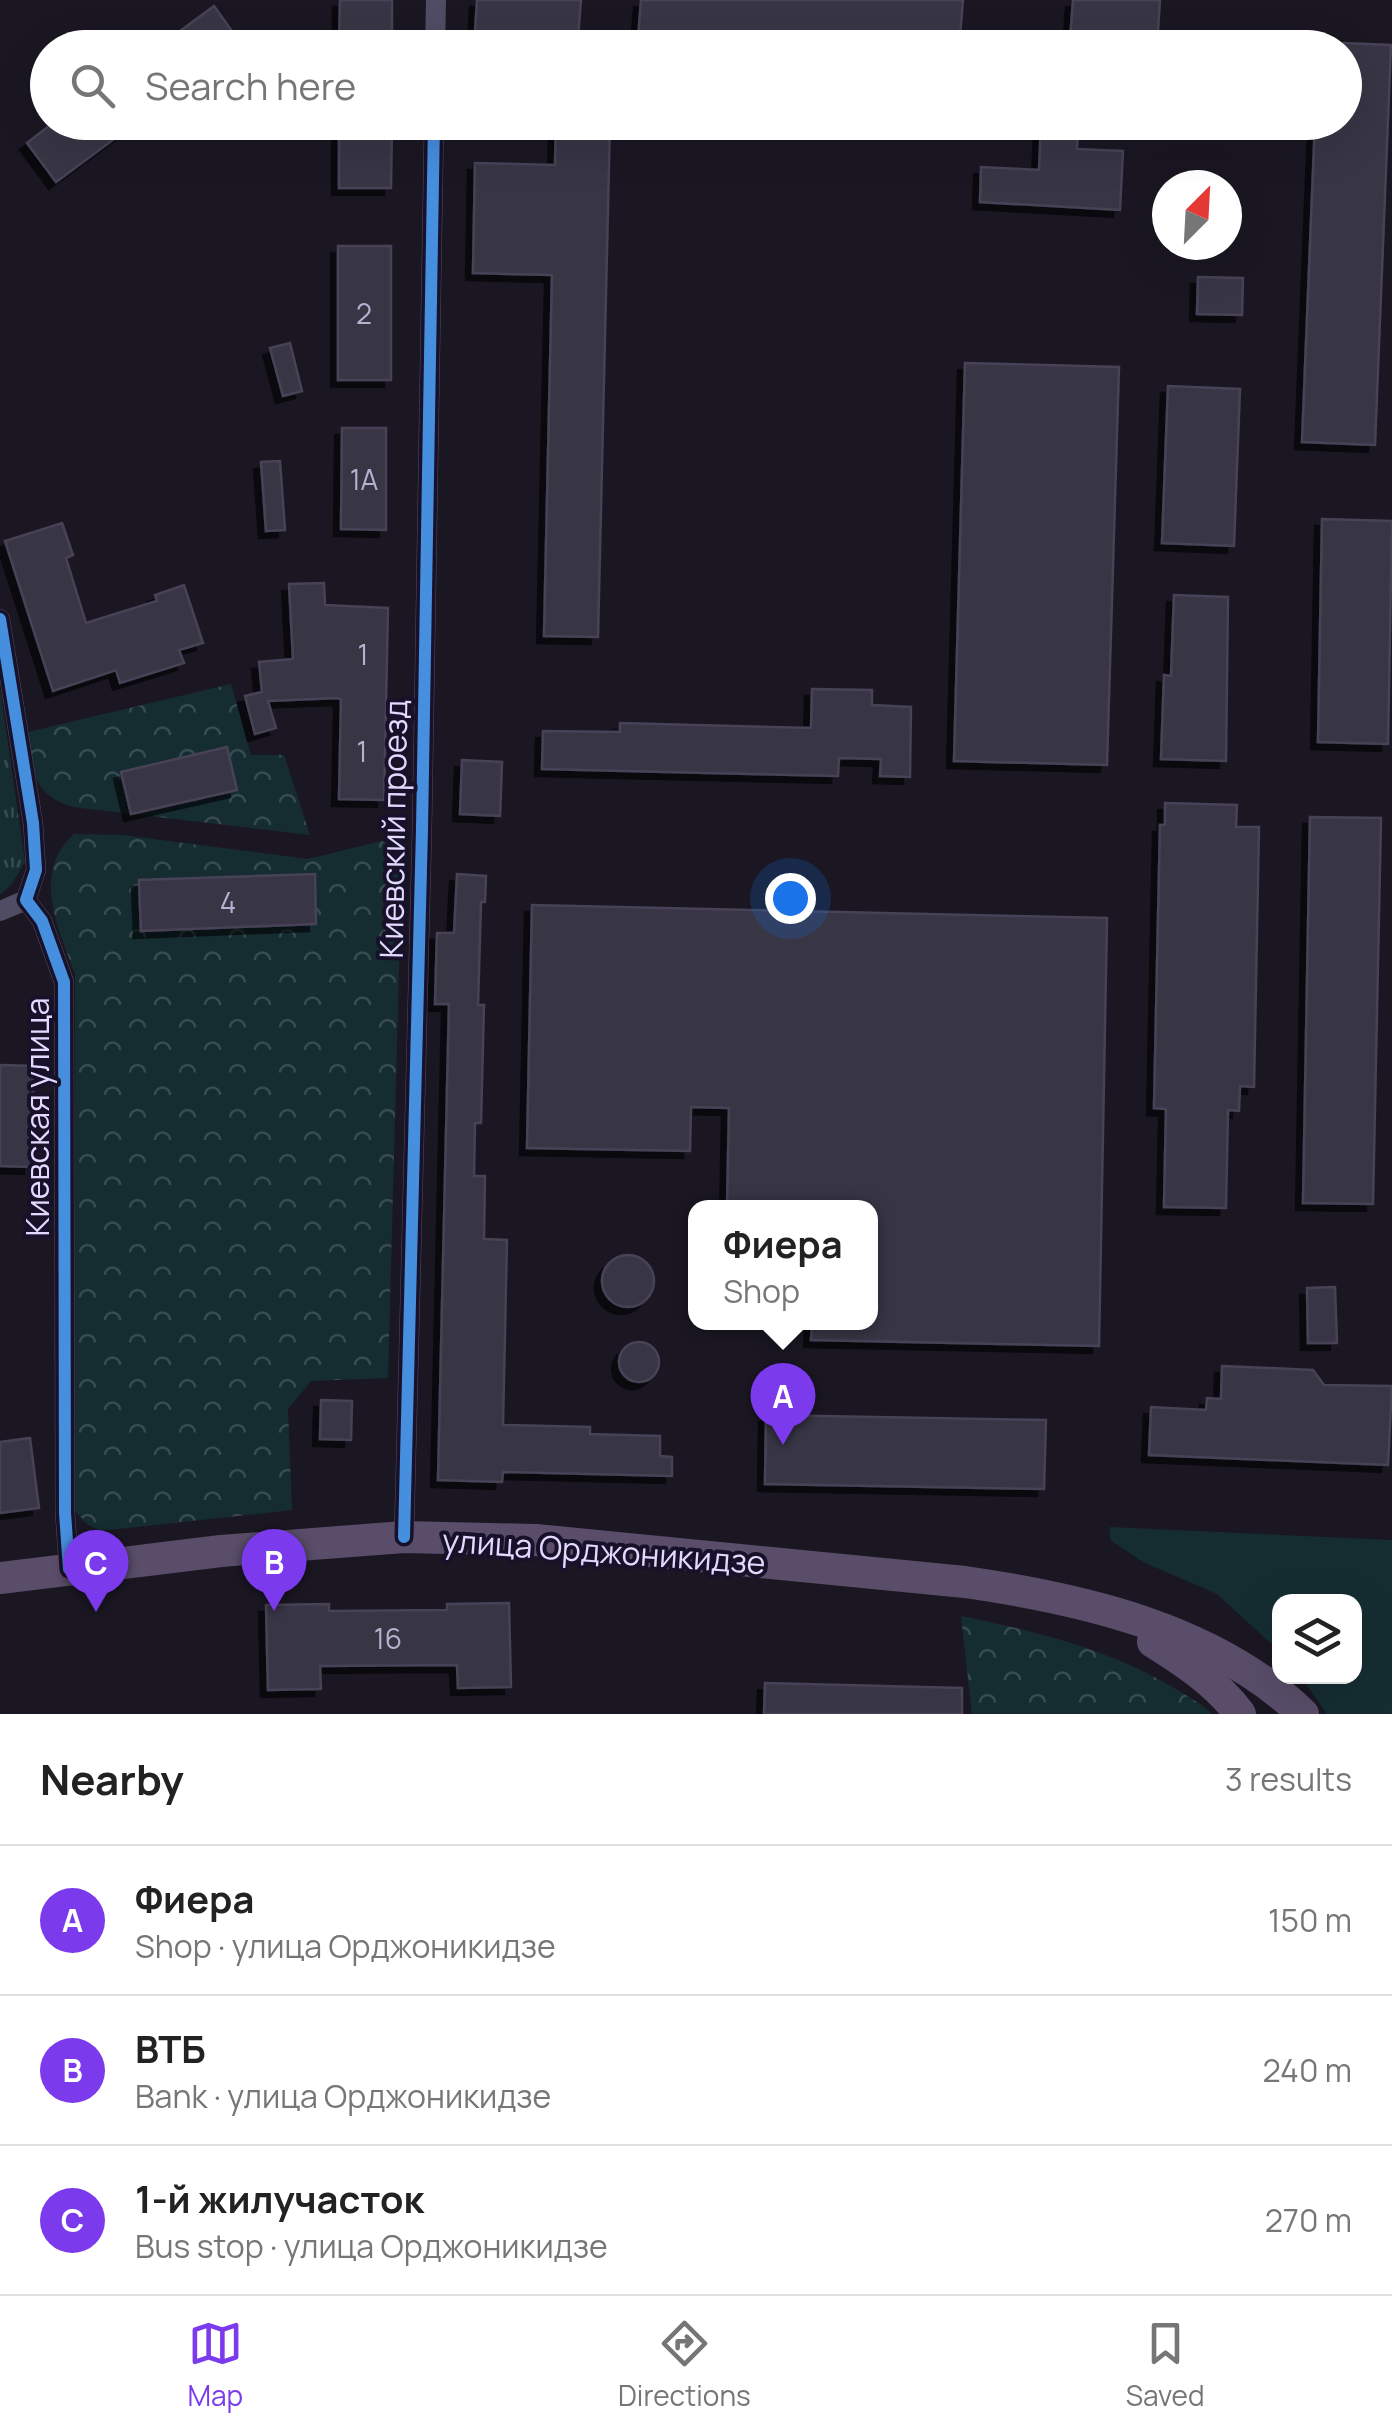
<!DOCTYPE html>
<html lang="en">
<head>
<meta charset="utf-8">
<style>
  body { margin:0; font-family:Manrope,sans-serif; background:#f2f2f2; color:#222 }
  .controls { position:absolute; right:30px; bottom:30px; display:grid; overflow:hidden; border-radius:20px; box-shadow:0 10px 40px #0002 }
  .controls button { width:90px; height:90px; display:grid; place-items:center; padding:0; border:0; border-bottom:2px solid #e0e0e0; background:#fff; color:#222; font:50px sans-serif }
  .compass { position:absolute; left:1152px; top:170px; width:90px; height:90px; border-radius:50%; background:#fff; box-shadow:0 10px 40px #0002; rotate:24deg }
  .you { position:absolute; left:790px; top:898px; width:35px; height:35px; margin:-25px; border:8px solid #fff; border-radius:50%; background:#1a73e8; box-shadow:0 0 0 15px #1a73e833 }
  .badge { display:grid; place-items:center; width:65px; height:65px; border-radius:50%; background:#7c3aed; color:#fff; font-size:32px; font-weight:700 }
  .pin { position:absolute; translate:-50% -82px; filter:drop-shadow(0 2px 5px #0008) }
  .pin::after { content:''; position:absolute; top:52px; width:35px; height:30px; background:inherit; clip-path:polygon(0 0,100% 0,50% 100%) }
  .popup { position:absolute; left:688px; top:1200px; width:190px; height:130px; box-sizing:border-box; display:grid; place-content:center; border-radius:20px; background:#fff; filter:drop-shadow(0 2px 8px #0005); font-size:32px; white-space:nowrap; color:#767676 }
  .popup b { font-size:38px; color:#222 }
  .popup::after { content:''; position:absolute; left:50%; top:100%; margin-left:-20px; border:20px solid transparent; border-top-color:#fff }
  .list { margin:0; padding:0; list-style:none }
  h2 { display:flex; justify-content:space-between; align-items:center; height:130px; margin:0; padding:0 40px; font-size:42px }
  h2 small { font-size:32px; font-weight:400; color:#767676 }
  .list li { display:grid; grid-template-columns:65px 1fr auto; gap:30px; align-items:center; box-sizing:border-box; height:150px; padding:0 40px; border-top:2px solid #e0e0e0 }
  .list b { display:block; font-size:38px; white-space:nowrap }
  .list p { margin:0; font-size:32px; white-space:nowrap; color:#767676 }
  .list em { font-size:32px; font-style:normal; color:#767676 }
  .icon { flex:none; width:55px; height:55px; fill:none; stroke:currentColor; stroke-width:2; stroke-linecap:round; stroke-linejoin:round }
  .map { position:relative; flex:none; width:1392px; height:1714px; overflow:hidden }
  .search { position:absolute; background:#fff; box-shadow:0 10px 40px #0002; left:30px; right:30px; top:30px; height:110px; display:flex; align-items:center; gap:25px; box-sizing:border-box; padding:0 35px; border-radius:55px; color:#767676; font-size:38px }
  .sheet { height:580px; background:#fff }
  nav { display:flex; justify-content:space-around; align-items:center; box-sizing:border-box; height:140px; border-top:2px solid #e0e0e0; background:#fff; font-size:28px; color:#767676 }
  nav a { display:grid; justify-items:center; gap:5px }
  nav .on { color:#7c3aed }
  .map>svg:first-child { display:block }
  .grass { fill:url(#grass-tufts) }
  .forest { fill:url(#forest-crowns) }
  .park { fill:#152d31 }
  .building { fill:#393445; stroke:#474256; stroke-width:2.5; filter:url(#shadow) }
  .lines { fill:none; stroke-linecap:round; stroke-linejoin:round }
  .minor { stroke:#504c64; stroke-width:20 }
  .primary { stroke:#594d69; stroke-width:32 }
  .cycleway-casing { stroke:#171129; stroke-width:19 }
  .cycleway { stroke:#468fdf; stroke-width:12 }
  .labels { text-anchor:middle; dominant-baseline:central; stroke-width:8; stroke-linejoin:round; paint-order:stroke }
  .number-label { font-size:28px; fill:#b7b0d0 }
  .street-label { font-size:32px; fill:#e1d9fe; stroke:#171129 }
</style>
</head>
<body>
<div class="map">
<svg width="1392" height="1714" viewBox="0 0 1392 1714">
  <defs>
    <pattern id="grass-tufts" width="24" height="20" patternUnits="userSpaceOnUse" patternTransform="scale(2.5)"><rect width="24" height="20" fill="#152d31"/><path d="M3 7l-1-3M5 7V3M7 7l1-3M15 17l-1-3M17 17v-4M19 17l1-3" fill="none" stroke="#374b50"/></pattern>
    <pattern id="forest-crowns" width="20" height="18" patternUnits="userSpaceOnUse" patternTransform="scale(2.5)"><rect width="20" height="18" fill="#152d31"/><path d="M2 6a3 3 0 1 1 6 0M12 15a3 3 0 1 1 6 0" fill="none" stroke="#374b50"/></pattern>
    <filter id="shadow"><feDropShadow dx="-7" dy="7" stdDeviation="0" flood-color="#0009"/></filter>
  </defs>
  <rect width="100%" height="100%" fill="#1a1723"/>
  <!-- grass -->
  <path class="grass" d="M0,689L25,862L11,885L0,895Z"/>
  <!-- forest -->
  <g class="forest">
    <path d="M231,684L251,755H284L310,835L73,807C31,794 34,771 28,732Z"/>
    <path d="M74,834L122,835L308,859L381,841L394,845L402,855L388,1378L311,1381L288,1409L292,1510L100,1531L87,1524L75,1511V974C58,927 31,873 74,834Z"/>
    <path d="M961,1616C1035,1631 1109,1649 1174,1688C1187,1696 1201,1703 1212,1714H972Z"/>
  </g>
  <!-- park -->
  <path class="park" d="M1110,1527L1392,1540V1714H1327L1301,1677L1354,1676V1602H1280L1279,1651L1217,1594L1143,1562L1110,1540Z"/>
  <!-- building -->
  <g class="building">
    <path d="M340,0H392V48H339Z"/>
    <path d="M477,0H581L578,39L475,33Z"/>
    <path d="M641,0H963L959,48H747L638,38Z"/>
    <path d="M1073,0H1160L1157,46L1070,40Z"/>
    <path d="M214,6L244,48H157Z"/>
    <path d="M1344,43L1391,45L1375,445L1302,442L1315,122H1344Z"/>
    <path d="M54,122H137L56,182L27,143Z"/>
    <path d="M339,122H392L391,188H339Z"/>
    <path d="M556,122H610L598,637L544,636L552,275L473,273L475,163L555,165Z"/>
    <path d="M1041,124L1078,126L1077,149L1123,151L1120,210L980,202L981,167L1039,170Z"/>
    <rect x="338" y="246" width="53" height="134"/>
    <path d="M1198,277L1243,278L1242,315L1197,314Z"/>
    <path d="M290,343L302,391L283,396L270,348Z"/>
    <path d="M965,363L1119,367L1107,765L954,761Z"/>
    <path d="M1168,386L1240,389L1234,546L1162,543Z"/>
    <path d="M342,428H386V530L341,529Z"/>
    <path d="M280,461L285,530L266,531L261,462Z"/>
    <path d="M1322,519L1392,521L1388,744L1318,742Z"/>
    <path d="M62,523L73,555L66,558L86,623L157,601L155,595L184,585L203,643L179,650L184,663L120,683L116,670L53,691L5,541Z"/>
    <path d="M324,583L325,605L388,608L384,800L339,799L341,700L338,698L268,701L276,728L255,734L245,696L262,692L259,662L293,659L289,584Z"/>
    <path d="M1174,595L1228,597L1226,761L1161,759L1164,675L1171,676Z"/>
    <path d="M812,689L872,690V705L911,707L910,777L880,776L881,759L839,758L838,776L542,769L543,731L620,732V723L811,728Z"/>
    <path d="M227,747L237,790L131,814L121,772Z"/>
    <path d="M462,760L502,762L500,816L460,814Z"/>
    <path d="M1165,803L1237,805L1236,827H1259L1254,1087L1240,1086L1239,1111L1228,1110L1226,1208L1164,1207L1166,1109L1154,1108L1160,825H1165Z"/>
    <path d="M1310,817L1381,818L1373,1204L1303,1203Z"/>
    <path d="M315,874L316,924L141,931L139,880Z"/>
    <path d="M457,874L486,876L485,902H481L478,1005H484L481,1123H475L474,1176H485L484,1239L507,1240L503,1425L590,1427V1434L660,1436V1456L672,1457V1476L503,1472L502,1482L438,1480L449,1004H435L437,933H454Z"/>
    <path d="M532,905L1107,918L1099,1346L811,1340L812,1322H870V1208H727L729,1108L691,1107L690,1151L527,1148Z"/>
    <path d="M0,1065L34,1066L31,1167L0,1166Z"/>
    <circle cx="628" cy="1281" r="26"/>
    <path d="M1335,1287L1337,1343H1308L1307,1288Z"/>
    <circle cx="639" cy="1362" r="20"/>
    <path d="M1222,1366L1313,1370L1324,1385L1392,1386L1388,1465L1149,1455L1151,1407L1206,1410L1207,1398L1221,1399Z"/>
    <path d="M321,1400L352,1401L351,1440L320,1439Z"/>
    <path d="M766,1415L1046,1420L1044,1489L765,1484Z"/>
    <path d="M30,1438L39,1508L0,1513V1442Z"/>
    <path d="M509,1603L511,1687L458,1688L457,1665L320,1666L321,1689L268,1690L266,1605L329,1604V1611L447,1610V1604Z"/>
    <path d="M765,1683L962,1688V1714H764Z"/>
  </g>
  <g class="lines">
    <!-- minor -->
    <g class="minor">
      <path d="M435,48L436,0"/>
      <path d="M0,619L33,823L36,870L26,900L42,921L64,982L65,1513L69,1569"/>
      <path d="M0,911L26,900"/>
      <path d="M404,1537L422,829L434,122"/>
    </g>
    <!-- primary -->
    <g class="primary">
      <path d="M0,1578L221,1551L404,1537L536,1540L965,1582C1084,1599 1214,1629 1303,1714"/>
      <path d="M1153,1642C1185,1662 1217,1683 1240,1714"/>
    </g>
    <!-- cycleway casing -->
    <g class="cycleway-casing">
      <g id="cycleway">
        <path d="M0,619L33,823L36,870L26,900L42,921L64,982L65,1513L69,1569"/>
        <path d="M404,1537L422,829L434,122"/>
      </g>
    </g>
    <!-- cycleway -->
    <use href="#cycleway" class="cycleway"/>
  </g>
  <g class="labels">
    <!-- number labels -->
    <g class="number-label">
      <text x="364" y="313">2</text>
      <text x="364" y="479">1А</text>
      <text x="363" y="654">1</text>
      <text x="362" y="751">1</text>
      <text x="228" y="902">4</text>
      <text x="388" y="1638">16</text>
    </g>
    <!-- street labels -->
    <g class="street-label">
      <text transform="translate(393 829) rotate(-89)">Киевский проезд</text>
      <text transform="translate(37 1117) rotate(-90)">Киевская улица</text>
      <text transform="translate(604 1551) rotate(4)">улица Орджоникидзе</text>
    </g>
  </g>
</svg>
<div class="controls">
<button><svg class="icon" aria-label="layers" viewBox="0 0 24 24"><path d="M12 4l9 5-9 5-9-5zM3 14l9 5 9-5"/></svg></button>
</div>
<svg class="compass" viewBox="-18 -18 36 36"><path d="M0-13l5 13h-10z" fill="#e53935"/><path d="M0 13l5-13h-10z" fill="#767676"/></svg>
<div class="you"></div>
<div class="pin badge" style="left:783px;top:1445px">A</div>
<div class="popup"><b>Фиера</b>Shop</div>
<div class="pin badge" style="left:274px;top:1611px">B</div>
<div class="pin badge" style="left:96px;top:1612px">C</div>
<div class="search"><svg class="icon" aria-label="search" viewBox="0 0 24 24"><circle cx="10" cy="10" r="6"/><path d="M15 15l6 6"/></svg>Search here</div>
</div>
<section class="sheet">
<h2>Nearby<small>3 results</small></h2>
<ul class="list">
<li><span class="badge">A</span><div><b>Фиера</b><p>Shop · улица Орджоникидзе</p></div><em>150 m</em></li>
<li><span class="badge">B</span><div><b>ВТБ</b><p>Bank · улица Орджоникидзе</p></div><em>240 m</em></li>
<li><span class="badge">C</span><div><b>1-й жилучасток</b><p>Bus stop · улица Орджоникидзе</p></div><em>270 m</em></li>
</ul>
</section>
<nav>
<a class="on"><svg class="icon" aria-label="map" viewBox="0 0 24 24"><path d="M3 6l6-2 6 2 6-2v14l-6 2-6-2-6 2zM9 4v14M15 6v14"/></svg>Map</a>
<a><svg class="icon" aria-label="directions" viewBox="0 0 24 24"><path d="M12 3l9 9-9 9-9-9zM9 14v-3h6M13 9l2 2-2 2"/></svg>Directions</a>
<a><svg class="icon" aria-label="saved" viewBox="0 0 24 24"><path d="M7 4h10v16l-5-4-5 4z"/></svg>Saved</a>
</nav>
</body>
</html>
